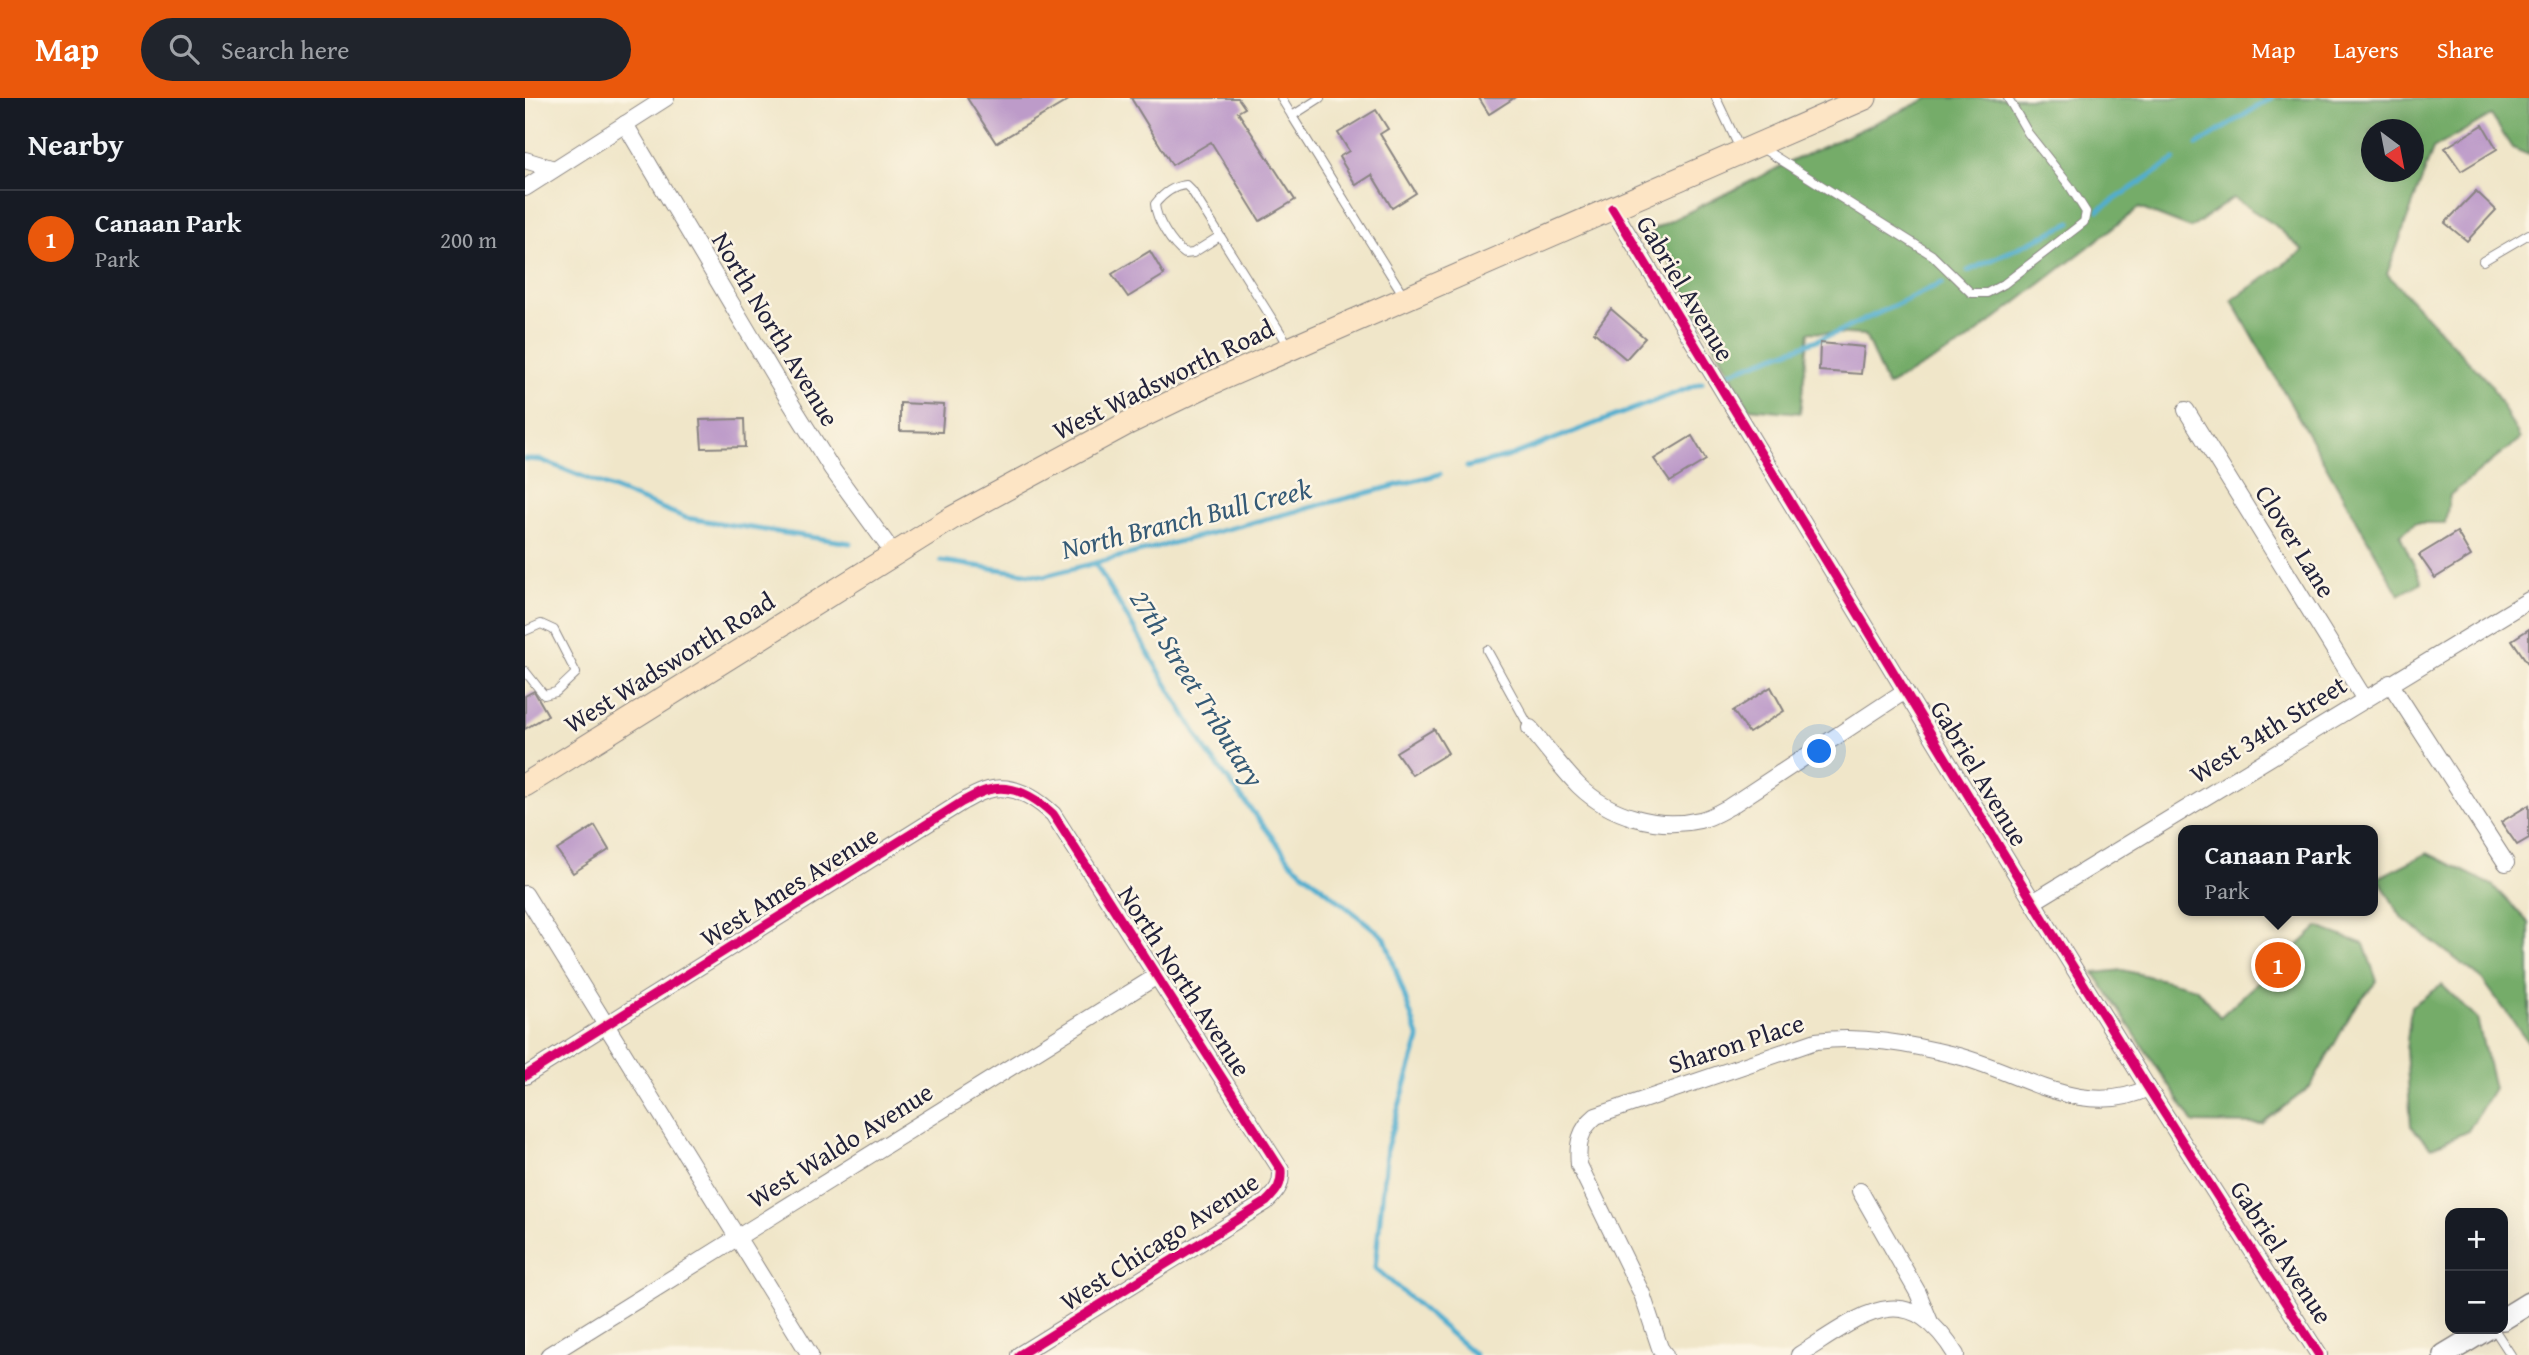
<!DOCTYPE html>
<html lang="en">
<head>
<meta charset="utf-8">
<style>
  body { margin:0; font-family:"Gentium Book Plus",serif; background:#20242c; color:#f1f3f6 }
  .controls { position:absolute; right:21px; bottom:21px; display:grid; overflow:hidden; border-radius:14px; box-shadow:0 7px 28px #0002 }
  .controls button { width:63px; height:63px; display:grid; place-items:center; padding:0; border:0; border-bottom:2px solid #363941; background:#171b24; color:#f1f3f6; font:35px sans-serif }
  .compass { position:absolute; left:1836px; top:21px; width:63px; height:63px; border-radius:50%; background:#171b24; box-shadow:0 7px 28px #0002; rotate:148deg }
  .you { position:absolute; left:1295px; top:654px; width:24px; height:24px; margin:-18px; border:5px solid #fff; border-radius:50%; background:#1a73e8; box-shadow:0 0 0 10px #1a73e833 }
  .badge { display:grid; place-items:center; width:46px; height:46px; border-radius:50%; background:#ea580c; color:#fff; font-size:23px; font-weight:700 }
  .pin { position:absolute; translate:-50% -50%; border:4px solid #fff; box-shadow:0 2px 7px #0006 }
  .popup { position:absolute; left:1653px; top:727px; width:200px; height:91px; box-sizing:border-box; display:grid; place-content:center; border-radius:14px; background:#171b24; filter:drop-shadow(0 2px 5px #0005); font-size:23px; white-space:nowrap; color:#9ea1a6 }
  .popup b { font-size:26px; color:#f1f3f6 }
  .popup::after { content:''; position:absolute; left:50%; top:100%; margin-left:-14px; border:14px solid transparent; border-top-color:#171b24 }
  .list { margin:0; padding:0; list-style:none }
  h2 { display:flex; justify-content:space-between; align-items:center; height:91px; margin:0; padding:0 28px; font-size:30px }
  h2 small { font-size:23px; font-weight:400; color:#9ea1a6 }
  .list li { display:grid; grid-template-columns:46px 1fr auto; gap:21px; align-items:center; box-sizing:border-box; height:98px; padding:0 28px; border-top:2px solid #363941 }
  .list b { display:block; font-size:26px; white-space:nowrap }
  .list p { margin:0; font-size:23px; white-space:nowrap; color:#9ea1a6 }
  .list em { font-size:23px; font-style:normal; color:#9ea1a6 }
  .icon { flex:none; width:38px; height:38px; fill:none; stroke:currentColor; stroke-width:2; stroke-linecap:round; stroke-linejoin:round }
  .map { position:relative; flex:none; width:2004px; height:1257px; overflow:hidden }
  header { display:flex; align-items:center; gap:42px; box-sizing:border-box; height:98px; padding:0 35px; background:#ea580c; color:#fff }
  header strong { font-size:33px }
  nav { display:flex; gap:38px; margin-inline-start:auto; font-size:24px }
  .search { width:490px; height:63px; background:#20242c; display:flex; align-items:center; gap:18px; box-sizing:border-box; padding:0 24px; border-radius:38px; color:#9ea1a6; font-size:26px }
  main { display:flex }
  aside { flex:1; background:#171b24 }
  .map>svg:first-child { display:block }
  .forest { fill:#74ac69; stroke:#4b6752; stroke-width:2; fill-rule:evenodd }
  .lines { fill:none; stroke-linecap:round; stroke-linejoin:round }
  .stream { stroke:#51aecf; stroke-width:5 }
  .building { fill:#bd9bc9 }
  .service-casing { stroke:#898482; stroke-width:10 }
  .minor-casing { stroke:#898482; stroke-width:18 }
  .tertiary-casing { stroke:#898482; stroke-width:24 }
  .secondary-casing { stroke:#898482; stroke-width:25 }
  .service { stroke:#fff; stroke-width:8 }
  .minor { stroke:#fff; stroke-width:16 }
  .tertiary { stroke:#fff; stroke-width:21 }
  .secondary { stroke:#fde5c5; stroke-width:23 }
  .cycleway-casing { stroke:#fcf5e5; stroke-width:13 }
  .cycleway { stroke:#d6006c; stroke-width:9 }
  .labels { text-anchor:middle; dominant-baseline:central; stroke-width:5; stroke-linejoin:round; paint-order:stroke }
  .street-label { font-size:26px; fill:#22223b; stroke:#fcf5e5 }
  .water-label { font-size:28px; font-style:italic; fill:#355a76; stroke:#fcf5e5 }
</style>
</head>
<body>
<header>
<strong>Map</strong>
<div class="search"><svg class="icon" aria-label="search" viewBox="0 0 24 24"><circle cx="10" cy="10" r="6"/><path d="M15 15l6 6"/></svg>Search here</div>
<nav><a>Map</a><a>Layers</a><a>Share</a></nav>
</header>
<main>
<aside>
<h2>Nearby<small></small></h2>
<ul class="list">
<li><span class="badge">1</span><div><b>Canaan Park</b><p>Park</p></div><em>200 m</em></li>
</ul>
</aside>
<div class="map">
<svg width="2004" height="1257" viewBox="0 0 2004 1257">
  <rect width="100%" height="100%" fill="#fcf5e5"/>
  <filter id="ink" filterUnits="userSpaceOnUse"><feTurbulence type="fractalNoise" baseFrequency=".0143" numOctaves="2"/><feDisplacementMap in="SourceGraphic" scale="14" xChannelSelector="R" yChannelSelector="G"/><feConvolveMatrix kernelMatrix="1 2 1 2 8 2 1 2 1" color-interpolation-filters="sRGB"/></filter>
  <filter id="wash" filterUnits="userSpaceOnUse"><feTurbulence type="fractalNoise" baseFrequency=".00686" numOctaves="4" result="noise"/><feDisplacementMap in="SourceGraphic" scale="28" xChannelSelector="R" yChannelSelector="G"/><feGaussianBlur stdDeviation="1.57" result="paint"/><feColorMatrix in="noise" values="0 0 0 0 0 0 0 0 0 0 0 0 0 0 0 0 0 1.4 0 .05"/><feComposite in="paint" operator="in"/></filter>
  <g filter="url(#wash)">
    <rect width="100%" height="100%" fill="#f0e6c9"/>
    <!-- forest -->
    <g class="forest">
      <path d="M1404,0H2004V57L1987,50L1966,17L1908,51L1862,176L1966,287L1995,341L1925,397L1920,425H1890L1875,437L1897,484L1874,497L1707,202L1778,153L1750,127L1708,100L1666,130L1614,110L1439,245L1362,288L1340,237L1284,234L1275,315L1224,310L1127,132L1263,65ZM1846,32H1888V74H1846Z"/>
      <path d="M1902,755L1967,787L2004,825V945L1957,881L1877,820L1853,780Z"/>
      <path d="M1793,829L1839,846L1852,883L1831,907L1786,988L1737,1026L1669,1025L1569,875L1598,872L1671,890L1695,919Z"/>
      <path d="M1917,887L1952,921L1969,990L1943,1033L1906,1050L1886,1028L1881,952L1886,908Z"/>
    </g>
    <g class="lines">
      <!-- stream -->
      <g class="stream">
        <path d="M1672,47L1746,0"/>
        <path d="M1574,112L1649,62"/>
        <path d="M1443,173L1546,125"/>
        <path d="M1203,275L1311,235L1417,185"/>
        <path d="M0,361L16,362L161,420L325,445"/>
        <path d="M942,369L982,359L1177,285"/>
        <path d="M416,463L520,478L915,376"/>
        <path d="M570,465L682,654L767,765L860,840L894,941L862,1049L850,1170L950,1257"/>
      </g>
    </g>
    <g id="blocks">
      <!-- building -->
      <g class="building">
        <path d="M442,0H547L471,45Z"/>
        <path d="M606,0H713L720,10L713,14L770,102L735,123L686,44L647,67Z"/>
        <path d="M954,0H989L964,16Z"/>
        <path d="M851,12L863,31L855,36L891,95L867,110L847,77L831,87L814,59L824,53L813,35Z"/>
        <path d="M1958,27L1972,51L1936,73L1920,50Z"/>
        <path d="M1951,93L1971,112L1942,143L1920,125Z"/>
        <path d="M625,153L639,177L603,199L587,176Z"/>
        <path d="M1086,211L1120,240L1101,261L1069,234Z"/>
        <path d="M1295,245L1339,249L1336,276L1294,273Z"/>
        <path d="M375,305L419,307L417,334L375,333Z"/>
        <path d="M219,321L220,349L177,350L175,322Z"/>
        <path d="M1167,338L1181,362L1145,384L1129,361Z"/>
        <path d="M1932,434L1946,458L1910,480L1894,457Z"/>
        <path d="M2004,531V567L1987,542Z"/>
        <path d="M1246,589L1259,613L1224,635L1208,613Z"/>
        <path d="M9,593L23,617L0,631V598Z"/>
        <path d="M909,631L923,655L887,677L871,654Z"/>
        <path d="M2004,707V740L1992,747L1976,724Z"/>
        <path d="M70,728L84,752L48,775L32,752Z"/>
      </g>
    </g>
  </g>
  <g filter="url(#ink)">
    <use href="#blocks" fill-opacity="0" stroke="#898482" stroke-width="2"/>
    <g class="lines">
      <!-- service casing -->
      <g class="service-casing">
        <g id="service">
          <path d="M756,0L767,18"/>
          <path d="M795,0L767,18L879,198"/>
          <path d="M1191,0L1215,51"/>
          <path d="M1235,49L1407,157L1446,195H1462L1479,186L1559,124L1561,114L1544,87L1503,35L1483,0"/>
          <path d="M695,138L668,155L660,156C647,147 631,122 630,106C638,96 649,88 661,87L667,93L764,248"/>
          <path d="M1958,163L2004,136"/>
          <path d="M0,533L16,526L29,532L51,575L31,594L19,597L0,573"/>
          <path d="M962,552L1005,630"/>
          <path d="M1969,1231L1986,1257"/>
        </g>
      </g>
      <!-- minor casing -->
      <g class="minor-casing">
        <g id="minor">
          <path d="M100,26L260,296L307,371L369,456"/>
          <path d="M0,62L29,71"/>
          <path d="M0,90L141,0"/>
          <path d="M1087,110L1508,804L1623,990L1794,1257"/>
          <path d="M1661,312L1839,600"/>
          <path d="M1865,585L1981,765"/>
          <path d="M1005,630C1021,649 1037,671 1054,688C1085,718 1133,732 1175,722C1185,720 1195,714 1204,709L1380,593"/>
          <path d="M0,796L285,1257"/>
          <path d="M1508,804L2004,502"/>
          <path d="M0,978L437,704C445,700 454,694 463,692C488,685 511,700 528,716L756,1072C757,1087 752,1093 741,1104L494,1257"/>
          <path d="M1335,1093L1393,1195L1405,1224"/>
          <path d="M24,1257L632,878"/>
          <path d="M1140,1257L1135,1250L1117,1196L1054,1067C1052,1046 1055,1031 1071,1018L1291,943C1337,937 1384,946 1429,957C1493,972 1557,1023 1623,990"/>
          <path d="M1274,1257C1335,1219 1381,1175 1431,1257"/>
        </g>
      </g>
      <!-- tertiary casing -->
      <g class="tertiary-casing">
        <g id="tertiary">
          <path d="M1978,1221L2004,1205"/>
          <path d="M1919,1257L1962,1231"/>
        </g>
      </g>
      <!-- secondary casing -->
      <g class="secondary-casing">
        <path id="secondary" d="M0,687L427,420L601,326L682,287L1340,0"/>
      </g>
      <!-- service -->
      <use href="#service" class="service"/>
      <!-- minor -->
      <use href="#minor" class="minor"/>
      <!-- tertiary -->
      <use href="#tertiary" class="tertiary"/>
      <!-- secondary -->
      <use href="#secondary" class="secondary"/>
      <!-- cycleway casing -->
      <g class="cycleway-casing">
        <g id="cycleway">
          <path d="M1087,110L1508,804L1623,990L1794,1257"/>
          <path d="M0,978L437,704C445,700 454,694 463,692C488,685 511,700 528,716L756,1072C757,1087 752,1093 741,1104L494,1257"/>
        </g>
      </g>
      <!-- cycleway -->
      <use href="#cycleway" class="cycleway"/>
    </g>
  </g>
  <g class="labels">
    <!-- street labels -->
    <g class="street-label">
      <text transform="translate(1161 190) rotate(59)">Gabriel Avenue</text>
      <text transform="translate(251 231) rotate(59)">North North Avenue</text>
      <text transform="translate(638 281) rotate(-26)">West Wadsworth Road</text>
      <text transform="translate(1771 443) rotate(58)">Clover Lane</text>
      <text transform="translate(144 564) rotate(-32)">West Wadsworth Road</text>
      <text transform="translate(1743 631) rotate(-32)">West 34th Street</text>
      <text transform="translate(1455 675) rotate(59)">Gabriel Avenue</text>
      <text transform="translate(264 788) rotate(-32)">West Ames Avenue</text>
      <text transform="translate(660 883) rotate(57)">North North Avenue</text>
      <text transform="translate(1211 945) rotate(-18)">Sharon Place</text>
      <text transform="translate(315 1047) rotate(-32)">West Waldo Avenue</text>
      <text transform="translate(634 1143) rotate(-33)">West Chicago Avenue</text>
      <text transform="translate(1757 1154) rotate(57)">Gabriel Avenue</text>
    </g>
    <!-- water labels -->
    <g class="water-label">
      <text transform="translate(661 420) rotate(-14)">North Branch Bull Creek</text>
      <text transform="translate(673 590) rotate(58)">27th Street Tributary</text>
    </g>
  </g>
</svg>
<div class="controls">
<button>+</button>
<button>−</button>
</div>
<svg class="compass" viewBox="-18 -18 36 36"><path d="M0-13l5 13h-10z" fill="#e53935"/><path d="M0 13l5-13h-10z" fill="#9ea1a6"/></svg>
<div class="you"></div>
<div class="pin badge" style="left:1753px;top:867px">1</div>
<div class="popup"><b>Canaan Park</b>Park</div>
</div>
</main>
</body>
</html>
